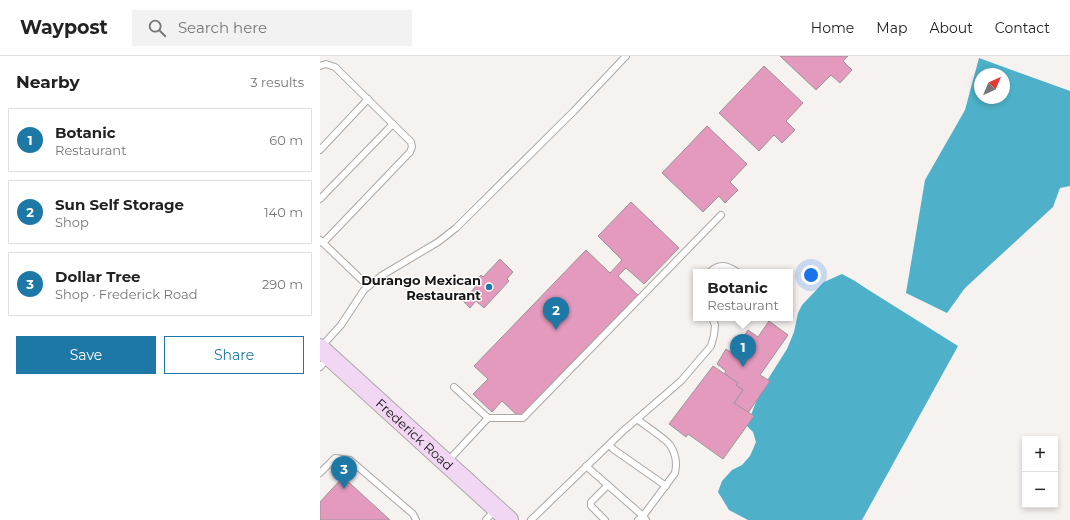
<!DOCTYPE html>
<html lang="en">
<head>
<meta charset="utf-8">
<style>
  body { margin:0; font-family:Montserrat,sans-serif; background:#f2f2f2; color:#222 }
  .controls { position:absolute; right:12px; bottom:12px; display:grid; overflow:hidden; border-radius:0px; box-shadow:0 2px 6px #0003 }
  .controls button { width:36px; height:36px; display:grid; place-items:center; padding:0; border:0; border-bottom:1px solid #e0e0e0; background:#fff; color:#222; font:20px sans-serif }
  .compass { position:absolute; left:654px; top:12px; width:36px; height:36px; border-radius:50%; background:#fff; box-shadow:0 2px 6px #0003; rotate:44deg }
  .you { position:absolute; left:491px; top:219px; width:14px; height:14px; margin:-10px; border:3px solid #fff; border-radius:50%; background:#1a73e8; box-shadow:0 0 0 6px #1a73e833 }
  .badge { display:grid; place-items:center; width:26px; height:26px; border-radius:50%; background:#1e78a6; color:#fff; font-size:13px; font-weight:700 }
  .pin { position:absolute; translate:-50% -33px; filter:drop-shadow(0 1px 2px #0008) }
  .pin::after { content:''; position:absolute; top:21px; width:14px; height:12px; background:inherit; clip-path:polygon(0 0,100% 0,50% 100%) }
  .popup { position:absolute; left:373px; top:213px; width:100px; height:52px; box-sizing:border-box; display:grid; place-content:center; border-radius:0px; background:#fff; filter:drop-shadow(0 1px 3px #0005); font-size:13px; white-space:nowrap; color:#767676 }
  .popup b { font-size:15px; color:#222 }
  .popup::after { content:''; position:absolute; left:50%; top:100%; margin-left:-8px; border:8px solid transparent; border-top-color:#fff }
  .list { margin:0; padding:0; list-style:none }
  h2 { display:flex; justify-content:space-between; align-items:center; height:52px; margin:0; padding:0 16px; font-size:17px }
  h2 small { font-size:13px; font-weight:400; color:#767676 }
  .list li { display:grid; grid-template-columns:26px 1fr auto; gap:12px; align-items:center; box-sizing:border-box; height:64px; margin:0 8px 8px; padding:0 8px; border:1px solid #e0e0e0; border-radius:0px }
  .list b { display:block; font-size:15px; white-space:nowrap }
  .list p { margin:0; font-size:13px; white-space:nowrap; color:#767676 }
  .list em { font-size:13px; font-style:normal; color:#767676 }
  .actions { display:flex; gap:8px; padding:12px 16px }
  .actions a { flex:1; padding:9px 0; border:1px solid #1e78a6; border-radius:0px; text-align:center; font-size:14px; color:#1e78a6 }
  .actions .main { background:#1e78a6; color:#fff }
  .icon { flex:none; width:22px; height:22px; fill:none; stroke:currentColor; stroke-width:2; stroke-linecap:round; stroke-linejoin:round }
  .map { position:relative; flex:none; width:750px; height:464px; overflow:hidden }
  header { display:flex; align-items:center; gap:24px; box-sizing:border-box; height:56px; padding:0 20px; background:#fff; border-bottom:1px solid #e0e0e0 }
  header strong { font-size:19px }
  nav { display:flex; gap:22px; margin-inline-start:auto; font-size:14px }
  .search { width:280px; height:36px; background:#f2f2f2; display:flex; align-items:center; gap:10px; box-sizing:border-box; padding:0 14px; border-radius:0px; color:#767676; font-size:15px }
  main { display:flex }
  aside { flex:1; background:#fff }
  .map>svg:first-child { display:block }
  .water { fill:#4eb1c9; fill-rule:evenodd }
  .building { fill:#e39abd; stroke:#9a9697 }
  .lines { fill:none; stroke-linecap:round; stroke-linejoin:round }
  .service-casing { stroke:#aaa8a5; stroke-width:8 }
  .secondary-casing { stroke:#aaa8a5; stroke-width:20 }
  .service { stroke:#fff; stroke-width:6 }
  .secondary { stroke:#f1d7f4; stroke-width:18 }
  .poi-dot { fill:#1e78a6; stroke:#fff; stroke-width:1.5 }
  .labels { text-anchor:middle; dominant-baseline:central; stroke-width:3; stroke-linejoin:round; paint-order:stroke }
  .poi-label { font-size:13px; font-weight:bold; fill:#171615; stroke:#fff; text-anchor:end }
  .street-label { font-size:13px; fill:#171615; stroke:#fff }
</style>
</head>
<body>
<header>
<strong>Waypost</strong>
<div class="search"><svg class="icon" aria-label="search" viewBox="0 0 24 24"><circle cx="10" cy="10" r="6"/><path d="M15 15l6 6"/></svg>Search here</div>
<nav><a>Home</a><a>Map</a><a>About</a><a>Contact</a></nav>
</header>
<main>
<aside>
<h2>Nearby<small>3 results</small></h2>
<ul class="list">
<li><span class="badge">1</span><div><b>Botanic</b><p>Restaurant</p></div><em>60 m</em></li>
<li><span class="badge">2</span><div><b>Sun Self Storage</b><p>Shop</p></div><em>140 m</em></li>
<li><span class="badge">3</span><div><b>Dollar Tree</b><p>Shop · Frederick Road</p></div><em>290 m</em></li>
</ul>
<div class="actions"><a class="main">Save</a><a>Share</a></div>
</aside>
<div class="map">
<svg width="750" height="464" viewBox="0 0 750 464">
  <rect width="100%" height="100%" fill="#f5f2f0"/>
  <!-- water -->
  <g class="water">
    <path d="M659,2L750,35V130L740,132L733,151L645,232L627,257L586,237L605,124L645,54ZM660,18H684V42H660Z"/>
    <path d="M522,218L535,225L547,233L638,290L542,464H428L409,454L398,436L402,425L412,414L422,409L430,400L436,386L433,376L427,370L429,364L436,346L448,323L467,293L474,276L478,257L482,249L504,226Z"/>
  </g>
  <!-- building -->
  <g class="building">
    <path d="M460,0H528L523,5L532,14L520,27L511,19L496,34Z"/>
    <path d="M444,10L483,47L466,65L475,74L462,87L454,79L439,95L399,57Z"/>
    <path d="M387,70L427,108L410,126L418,134L405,147L399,140L383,156L342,117Z"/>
    <path d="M311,146L359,192L324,228L306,212L298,220L318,239L199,361L182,345L172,356L153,338L168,323L154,310L266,194L290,217L302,204L278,180Z"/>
    <path d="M180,203L193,216L187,223L189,225L164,252L156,245L150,252L141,243L146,237L148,239L160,226L157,223L161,219L163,221Z"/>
    <path d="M449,265L468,279L440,319L450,325L428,357L414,347L423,334L416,329L418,327L404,318L406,315L397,308L406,293L412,297L428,274L438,281Z"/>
    <path d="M393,310L418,327L416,329L423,334L414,347L434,360L403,403L368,378L366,381L349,368Z"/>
    <path d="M23,421L70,464H0V446Z"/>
  </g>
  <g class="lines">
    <!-- service casing -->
    <g class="service-casing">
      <g id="service">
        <path d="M0,10L6,8L15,11L91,86L92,91L90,96L3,187"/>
        <path d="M0,94L48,43"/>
        <path d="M0,143L73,68"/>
        <path d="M0,184L48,230"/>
        <path d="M390,216C399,207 407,209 417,216"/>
        <path d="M1,291L21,269L44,234L61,220L118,186L136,172L254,55L306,0"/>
        <path d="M0,311L8,302"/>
        <path d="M168,362H203L401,159"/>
        <path d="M317,363C324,369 346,383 350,389C356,398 357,408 355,417L323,460L318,464"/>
        <path d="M290,389L293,393L346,430"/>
        <path d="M127,406L168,362L134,331"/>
        <path d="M266,410L323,460L326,464"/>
        <path d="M0,417L15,402L30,404L93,458L96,464"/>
        <path d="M166,464L175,454"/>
        <path d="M211,464L302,376L361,325L391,290L394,279L395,269L392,262"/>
        <path d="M285,464L271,450V446L288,429"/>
      </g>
    </g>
    <!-- secondary casing -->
    <g class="secondary-casing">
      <g id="secondary">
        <path id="s1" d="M0,292L189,464"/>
      </g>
    </g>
    <!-- service -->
    <use href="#service" class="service"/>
    <!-- secondary -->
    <use href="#secondary" class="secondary"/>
  </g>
  <!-- markers -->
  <circle class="poi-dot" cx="169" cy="231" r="4"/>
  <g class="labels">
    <!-- poi labels -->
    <g class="poi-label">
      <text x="161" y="224">Durango Mexican<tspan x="161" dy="15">Restaurant</tspan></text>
    </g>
    <!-- street labels -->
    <g class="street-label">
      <text stroke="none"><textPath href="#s1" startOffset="128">Frederick Road</textPath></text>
    </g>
  </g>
</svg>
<div class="controls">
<button>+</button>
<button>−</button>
</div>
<svg class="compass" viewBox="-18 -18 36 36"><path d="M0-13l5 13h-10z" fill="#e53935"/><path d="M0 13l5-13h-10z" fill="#767676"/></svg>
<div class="you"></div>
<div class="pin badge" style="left:423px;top:311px">1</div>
<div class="popup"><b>Botanic</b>Restaurant</div>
<div class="pin badge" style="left:236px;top:274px">2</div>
<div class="pin badge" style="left:24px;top:433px">3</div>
</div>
</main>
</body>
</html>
